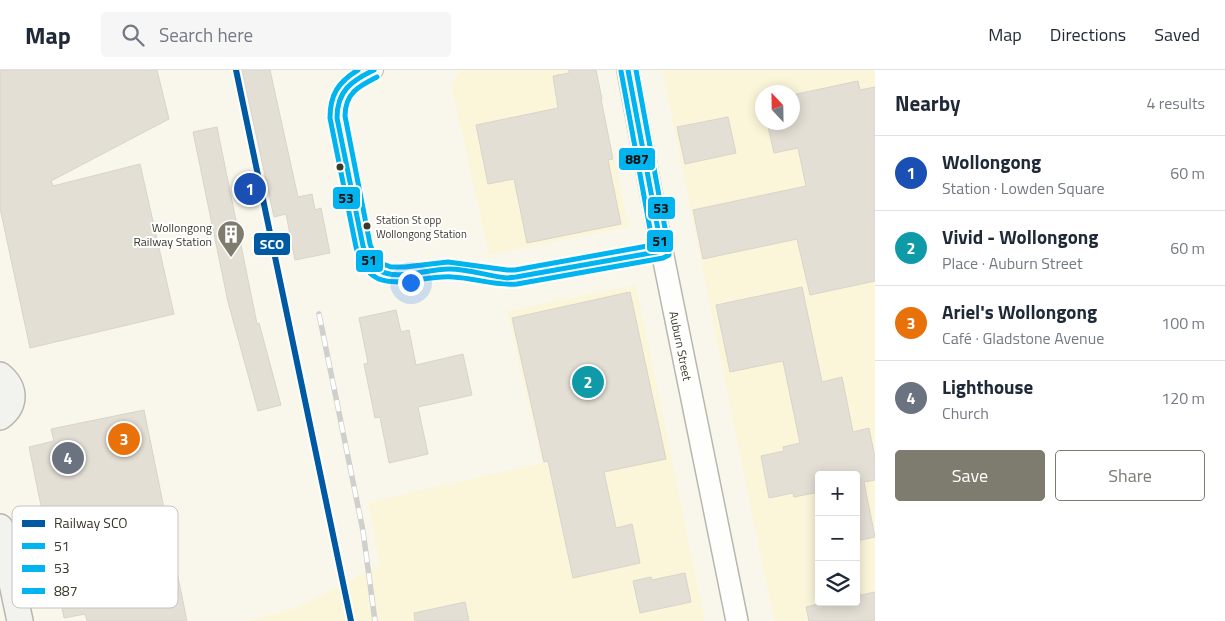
<!DOCTYPE html>
<html lang="en">
<head>
<meta charset="utf-8">
<style>
  body { margin:0; font-family:"Titillium Web",sans-serif; background:#f6f6f7; color:#1f2937 }
  .controls { position:absolute; right:15px; bottom:15px; display:grid; overflow:hidden; border-radius:5px; box-shadow:0 2px 12px #0003 }
  .controls button { width:45px; height:45px; display:grid; place-items:center; padding:0; border:0; border-bottom:1px solid #e0e1e3; background:#fff; color:#1f2937; font:25px sans-serif }
  .compass { position:absolute; left:755px; top:15px; width:45px; height:45px; border-radius:50%; background:#fff; box-shadow:0 2px 12px #0003; rotate:338deg }
  .you { position:absolute; left:410px; top:212px; width:18px; height:18px; margin:-12px; border:4px solid #fff; border-radius:50%; background:#1a73e8; box-shadow:0 0 0 8px #1a73e833 }
  .badge { display:grid; place-items:center; width:32px; height:32px; border-radius:50%; background:#7e7b6f; color:#fff; font-size:16px; font-weight:700 }
  .pin { position:absolute; translate:-50% -50%; border:2px solid #fff; box-shadow:0 1px 5px #0006 }
  .list { margin:0; padding:0; list-style:none }
  h2 { display:flex; justify-content:space-between; align-items:center; height:65px; margin:0; padding:0 20px; font-size:21px }
  h2 small { font-size:16px; font-weight:400; color:#747a83 }
  .list li { display:grid; grid-template-columns:32px 1fr auto; gap:15px; align-items:center; box-sizing:border-box; height:75px; padding:0 20px; border-top:1px solid #e0e1e3 }
  .list b { display:block; font-size:19px; white-space:nowrap }
  .list p { margin:0; font-size:16px; white-space:nowrap; color:#747a83 }
  .list em { font-size:16px; font-style:normal; color:#747a83 }
  .actions { display:flex; gap:10px; padding:15px 20px }
  .actions a { flex:1; padding:11px 0; border:1px solid #7e7b6f; border-radius:5px; text-align:center; font-size:18px; color:#7e7b6f }
  .actions .main { background:#7e7b6f; color:#fff }
  .icon { flex:none; width:28px; height:28px; fill:none; stroke:currentColor; stroke-width:2; stroke-linecap:round; stroke-linejoin:round }
  .map { position:relative; flex:none; width:875px; height:551px; overflow:hidden }
  header { display:flex; align-items:center; gap:30px; box-sizing:border-box; height:70px; padding:0 25px; background:#fff; border-bottom:1px solid #e0e1e3 }
  header strong { font-size:24px }
  nav { display:flex; gap:28px; margin-inline-start:auto; font-size:18px }
  .search { width:350px; height:45px; background:#f6f6f7; display:flex; align-items:center; gap:12px; box-sizing:border-box; padding:0 18px; border-radius:5px; color:#747a83; font-size:19px }
  main { display:flex }
  aside { flex:1; background:#fff }
  .map>svg:first-child { display:block }
  .built { fill:#fbf5da; fill-rule:evenodd }
  .building { fill:#e4dfd5; stroke:#d9d4ca }
  .lines { fill:none; stroke-linecap:round; stroke-linejoin:round }
  .minor-casing { stroke:#b9b7ad; stroke-width:20 }
  .tertiary-casing { stroke:#b9b7ad; stroke-width:24 }
  .secondary-casing { stroke:#b9b7ad; stroke-width:28 }
  .minor { stroke:#fefefc; stroke-width:18 }
  .tertiary { stroke:#fefefc; stroke-width:21 }
  .secondary { stroke:#f2f2ef; stroke-width:25 }
  .rail-casing { stroke:#cfcfcc; stroke-width:5.5 }
  .rail { stroke:#fff; stroke-width:4; stroke-dasharray:11; stroke-linecap:butt }
  .bus-1-casing { stroke:#fff; stroke-width:9 }
  .bus-2-casing { stroke:#fff; stroke-width:9 }
  .bus-3-casing { stroke:#fff; stroke-width:9 }
  .bus-1 { stroke:#00b5ef; stroke-width:5 }
  .bus-2 { stroke:#00b5ef; stroke-width:5 }
  .bus-3 { stroke:#00b5ef; stroke-width:5 }
  .rail-1-casing { stroke:#fff; stroke-width:10 }
  .rail-1 { stroke:#005aa3; stroke-width:6 }
  .bus-dot { fill:#3b382c; stroke:#fff; stroke-width:2 }
  .labels { text-anchor:middle; dominant-baseline:central; stroke-width:4; stroke-linejoin:round; paint-order:stroke }
  .bus-label { font-size:11px; fill:#3b382c; stroke:#fff; text-anchor:start }
  .poi-label { font-size:12px; fill:#3b382c; stroke:#fff; text-anchor:end }
  .street-label { font-size:12px; fill:#3b382c; stroke:#fff }
  .key { fill:#fff; stroke:#c4c3c0; stroke-width:1 }
  .key-label { font-size:14px; fill:#3b382c }
  .line-badge { stroke:#fff; stroke-width:2 }
  .badge-label { font-size:14px; text-anchor:middle; font-weight:bold; fill:#fff }
  .pale-badge-label { font-size:14px; text-anchor:middle; font-weight:bold; fill:#111 }
</style>
</head>
<body>
<header>
<strong>Map</strong>
<div class="search"><svg class="icon" aria-label="search" viewBox="0 0 24 24"><circle cx="10" cy="10" r="6"/><path d="M15 15l6 6"/></svg>Search here</div>
<nav><a>Map</a><a>Directions</a><a>Saved</a></nav>
</header>
<main>
<div class="map">
<svg width="875" height="551" viewBox="0 0 875 551">
  <rect width="100%" height="100%" fill="#f9f7ec"/>
  <!-- built -->
  <g class="built">
    <path d="M461,0H595L629,157L489,185L451,14Z"/>
    <path d="M662,0H875V551H774ZM762,22H792V52H762ZM819,405H856V532H819Z"/>
    <path d="M636,215L705,551H247L296,538L380,495L368,432L542,393L507,241Z"/>
  </g>
  <!-- building -->
  <g class="building">
    <path d="M0,0H157L169,49L51,111L53,116L140,94L174,244L30,278L0,138Z"/>
    <path d="M242,0H270L298,127L312,124L315,140L321,138L330,183L295,190L286,144L274,147Z"/>
    <path d="M569,0H596L602,29H601L613,89L608,90L621,154L527,173L514,109L488,114L476,55L558,38L553,6L569,3Z"/>
    <path d="M858,11L860,20L875,17V211L810,225L797,169L703,189L693,140L806,116L798,78L774,83L767,52H792V25Z"/>
    <path d="M728,47L736,83L685,94L677,57Z"/>
    <path d="M217,57L257,254L259,253L281,335L258,341L228,232L193,62Z"/>
    <path d="M802,217L822,312L842,307L853,362L869,358L875,388V410L864,412L875,467L856,471V405H819V422L794,427L793,423L769,428L761,386L784,381L783,377L800,373L783,291L730,302L716,235Z"/>
    <path d="M630,222L666,389L604,402L616,458L632,454L640,493L573,508L548,391L544,392L512,248Z"/>
    <path d="M396,240L401,262L409,260L416,295L463,284L472,325L418,337L428,384L389,393L380,347L375,348L364,294L368,293L359,248Z"/>
    <path d="M144,340L187,551H87L85,544L64,548L29,377L54,371L51,359Z"/>
    <path d="M685,503L691,532L640,543L633,511L651,507L652,510Z"/>
    <path d="M875,522V551H809L806,537L826,532H856V526Z"/>
    <path d="M465,532L469,551H415L414,543Z"/>
  </g>
  <g class="lines">
    <!-- minor casing -->
    <g class="minor-casing">
      <path id="minor" d="M374,0C361,6 346,14 340,28C337,34 337,42 337,48L364,183C368,191 373,199 382,203C398,209 423,200 440,199C464,198 486,208 509,208L662,181"/>
    </g>
    <!-- tertiary casing -->
    <g class="tertiary-casing">
      <g id="tertiary">
        <path id="s1" d="M628,0L662,181L737,551"/>
      </g>
    </g>
    <!-- secondary casing -->
    <g class="secondary-casing">
      <g id="secondary">
        <path d="M0,305C16,318 16,335 0,347"/>
        <path d="M0,457L20,551"/>
      </g>
    </g>
    <!-- minor -->
    <use href="#minor" class="minor"/>
    <!-- tertiary -->
    <use href="#tertiary" class="tertiary"/>
    <!-- secondary -->
    <use href="#secondary" class="secondary"/>
    <!-- rail casing -->
    <g class="rail-casing">
      <path id="rail" d="M319,244L363,461L375,551"/>
    </g>
    <!-- rail -->
    <use href="#rail" class="rail"/>
    <!-- bus-1 casing -->
    <g class="bus-1-casing">
      <path id="bus-1" d="M374,0C351,11 337,21 337,48L363,176C376,222 416,199 449,199C469,199 488,206 507,208L516,207L662,181L628,0"/>
    </g>
    <!-- bus-2 casing -->
    <g class="bus-2-casing">
      <path id="bus-2" d="M358,0C338,12 330,25 330,48L356,177C371,233 414,204 453,207C475,208 495,216 517,214L663,188L669,185V180L636,0"/>
    </g>
    <!-- bus-3 casing -->
    <g class="bus-3-casing">
      <path id="bus-3" d="M377,7C359,16 345,23 345,46L370,174L374,185L378,190L383,194L391,197H405L448,192L507,200H515L653,175L621,1"/>
    </g>
    <!-- bus-1 -->
    <use href="#bus-1" class="bus-1"/>
    <!-- bus-2 -->
    <use href="#bus-2" class="bus-2"/>
    <!-- bus-3 -->
    <use href="#bus-3" class="bus-3"/>
    <!-- rail-1 casing -->
    <g class="rail-1-casing">
      <path id="rail-1" d="M236,0L351,551"/>
    </g>
    <!-- rail-1 -->
    <use href="#rail-1" class="rail-1"/>
  </g>
  <!-- icons -->
  <defs>
    <g id="building-pin" transform="scale(1.4375)"><path d="M0 17L-7.5 6A9.5 9.5 0 1 1 7.5 6Z" fill="#7e7b6f" stroke="#fff"/><path d="M-4-6H4V6H1V3H-1V6H-4ZM-2.5-4.3h1.7v1.8h-1.7ZM.8-4.3h1.7v1.8H.8ZM-2.5-1h1.7V.8h-1.7ZM.8-1h1.7V.8H.8Z" fill="#fff"/></g>
  </defs>
  <g fill-rule="evenodd">
    <use href="#building-pin" x="231" y="164"/>
  </g>
  <!-- markers -->
  <g class="bus-dot">
    <circle cx="340" cy="97" r="4.5"/>
    <circle cx="367" cy="156" r="4.5"/>
  </g>
  <g class="labels">
    <!-- bus labels -->
    <g class="bus-label">
      <text x="376" y="150">Station St opp<tspan x="376" dy="14">Wollongong Station</tspan></text>
    </g>
    <!-- poi labels -->
    <g class="poi-label">
      <text x="212" y="157">Wollongong<tspan x="212" dy="14">Railway Station</tspan></text>
    </g>
    <!-- street labels -->
    <g class="street-label">
      <text stroke="none"><textPath href="#s1" startOffset="281">Auburn Street</textPath></text>
    </g>
  </g>
  <!-- legend -->
  <rect x="12" y="436" width="166" height="102" rx="8" class="key"/>
  <rect x="22" y="450" width="23" height="7" fill="#005aa3"/>
  <rect x="22" y="473" width="23" height="6" fill="#00b5ef"/>
  <rect x="22" y="495" width="23" height="7" fill="#00b5ef"/>
  <rect x="22" y="518" width="23" height="6" fill="#00b5ef"/>
  <g class="key-label">
    <text x="54" y="458">Railway SCO</text>
    <text x="54" y="481">51</text>
    <text x="54" y="503">53</text>
    <text x="54" y="526">887</text>
  </g>
  <g class="line-badge">
    <rect x="618" y="77" width="38" height="24" rx="5" fill="#00b5ef"/>
    <rect x="332" y="116" width="29" height="24" rx="5" fill="#00b5ef"/>
    <rect x="647" y="126" width="29" height="24" rx="5" fill="#00b5ef"/>
    <rect x="646" y="159" width="28" height="24" rx="5" fill="#00b5ef"/>
    <rect x="253" y="162" width="38" height="24" rx="5" fill="#005aa3"/>
    <rect x="355" y="179" width="29" height="24" rx="5" fill="#00b5ef"/>
  </g>
  <g class="badge-label">
    <text x="272" y="179">SCO</text>
  </g>
  <g class="pale-badge-label">
    <text x="637" y="94">887</text>
    <text x="346" y="133">53</text>
    <text x="661" y="143">53</text>
    <text x="660" y="176">51</text>
    <text x="369" y="195">51</text>
  </g>
</svg>
<div class="controls">
<button>+</button>
<button>−</button>
<button><svg class="icon" aria-label="layers" viewBox="0 0 24 24"><path d="M12 4l9 5-9 5-9-5zM3 14l9 5 9-5"/></svg></button>
</div>
<svg class="compass" viewBox="-18 -18 36 36"><path d="M0-13l5 13h-10z" fill="#e53935"/><path d="M0 13l5-13h-10z" fill="#747a83"/></svg>
<div class="you"></div>
<div class="pin badge" style="left:250px;top:119px;background:#1a4fb4">1</div>
<div class="pin badge" style="left:588px;top:312px;background:#0f9aa8">2</div>
<div class="pin badge" style="left:124px;top:369px;background:#e8710a">3</div>
<div class="pin badge" style="left:68px;top:388px;background:#6b7280">4</div>
</div>
<aside>
<h2>Nearby<small>4 results</small></h2>
<ul class="list">
<li><span class="badge" style="background:#1a4fb4">1</span><div><b>Wollongong</b><p>Station · Lowden Square</p></div><em>60 m</em></li>
<li><span class="badge" style="background:#0f9aa8">2</span><div><b>Vivid - Wollongong</b><p>Place · Auburn Street</p></div><em>60 m</em></li>
<li><span class="badge" style="background:#e8710a">3</span><div><b>Ariel's Wollongong</b><p>Café · Gladstone Avenue</p></div><em>100 m</em></li>
<li><span class="badge" style="background:#6b7280">4</span><div><b>Lighthouse</b><p>Church</p></div><em>120 m</em></li>
</ul>
<div class="actions"><a class="main">Save</a><a>Share</a></div>
</aside>
</main>
</body>
</html>
